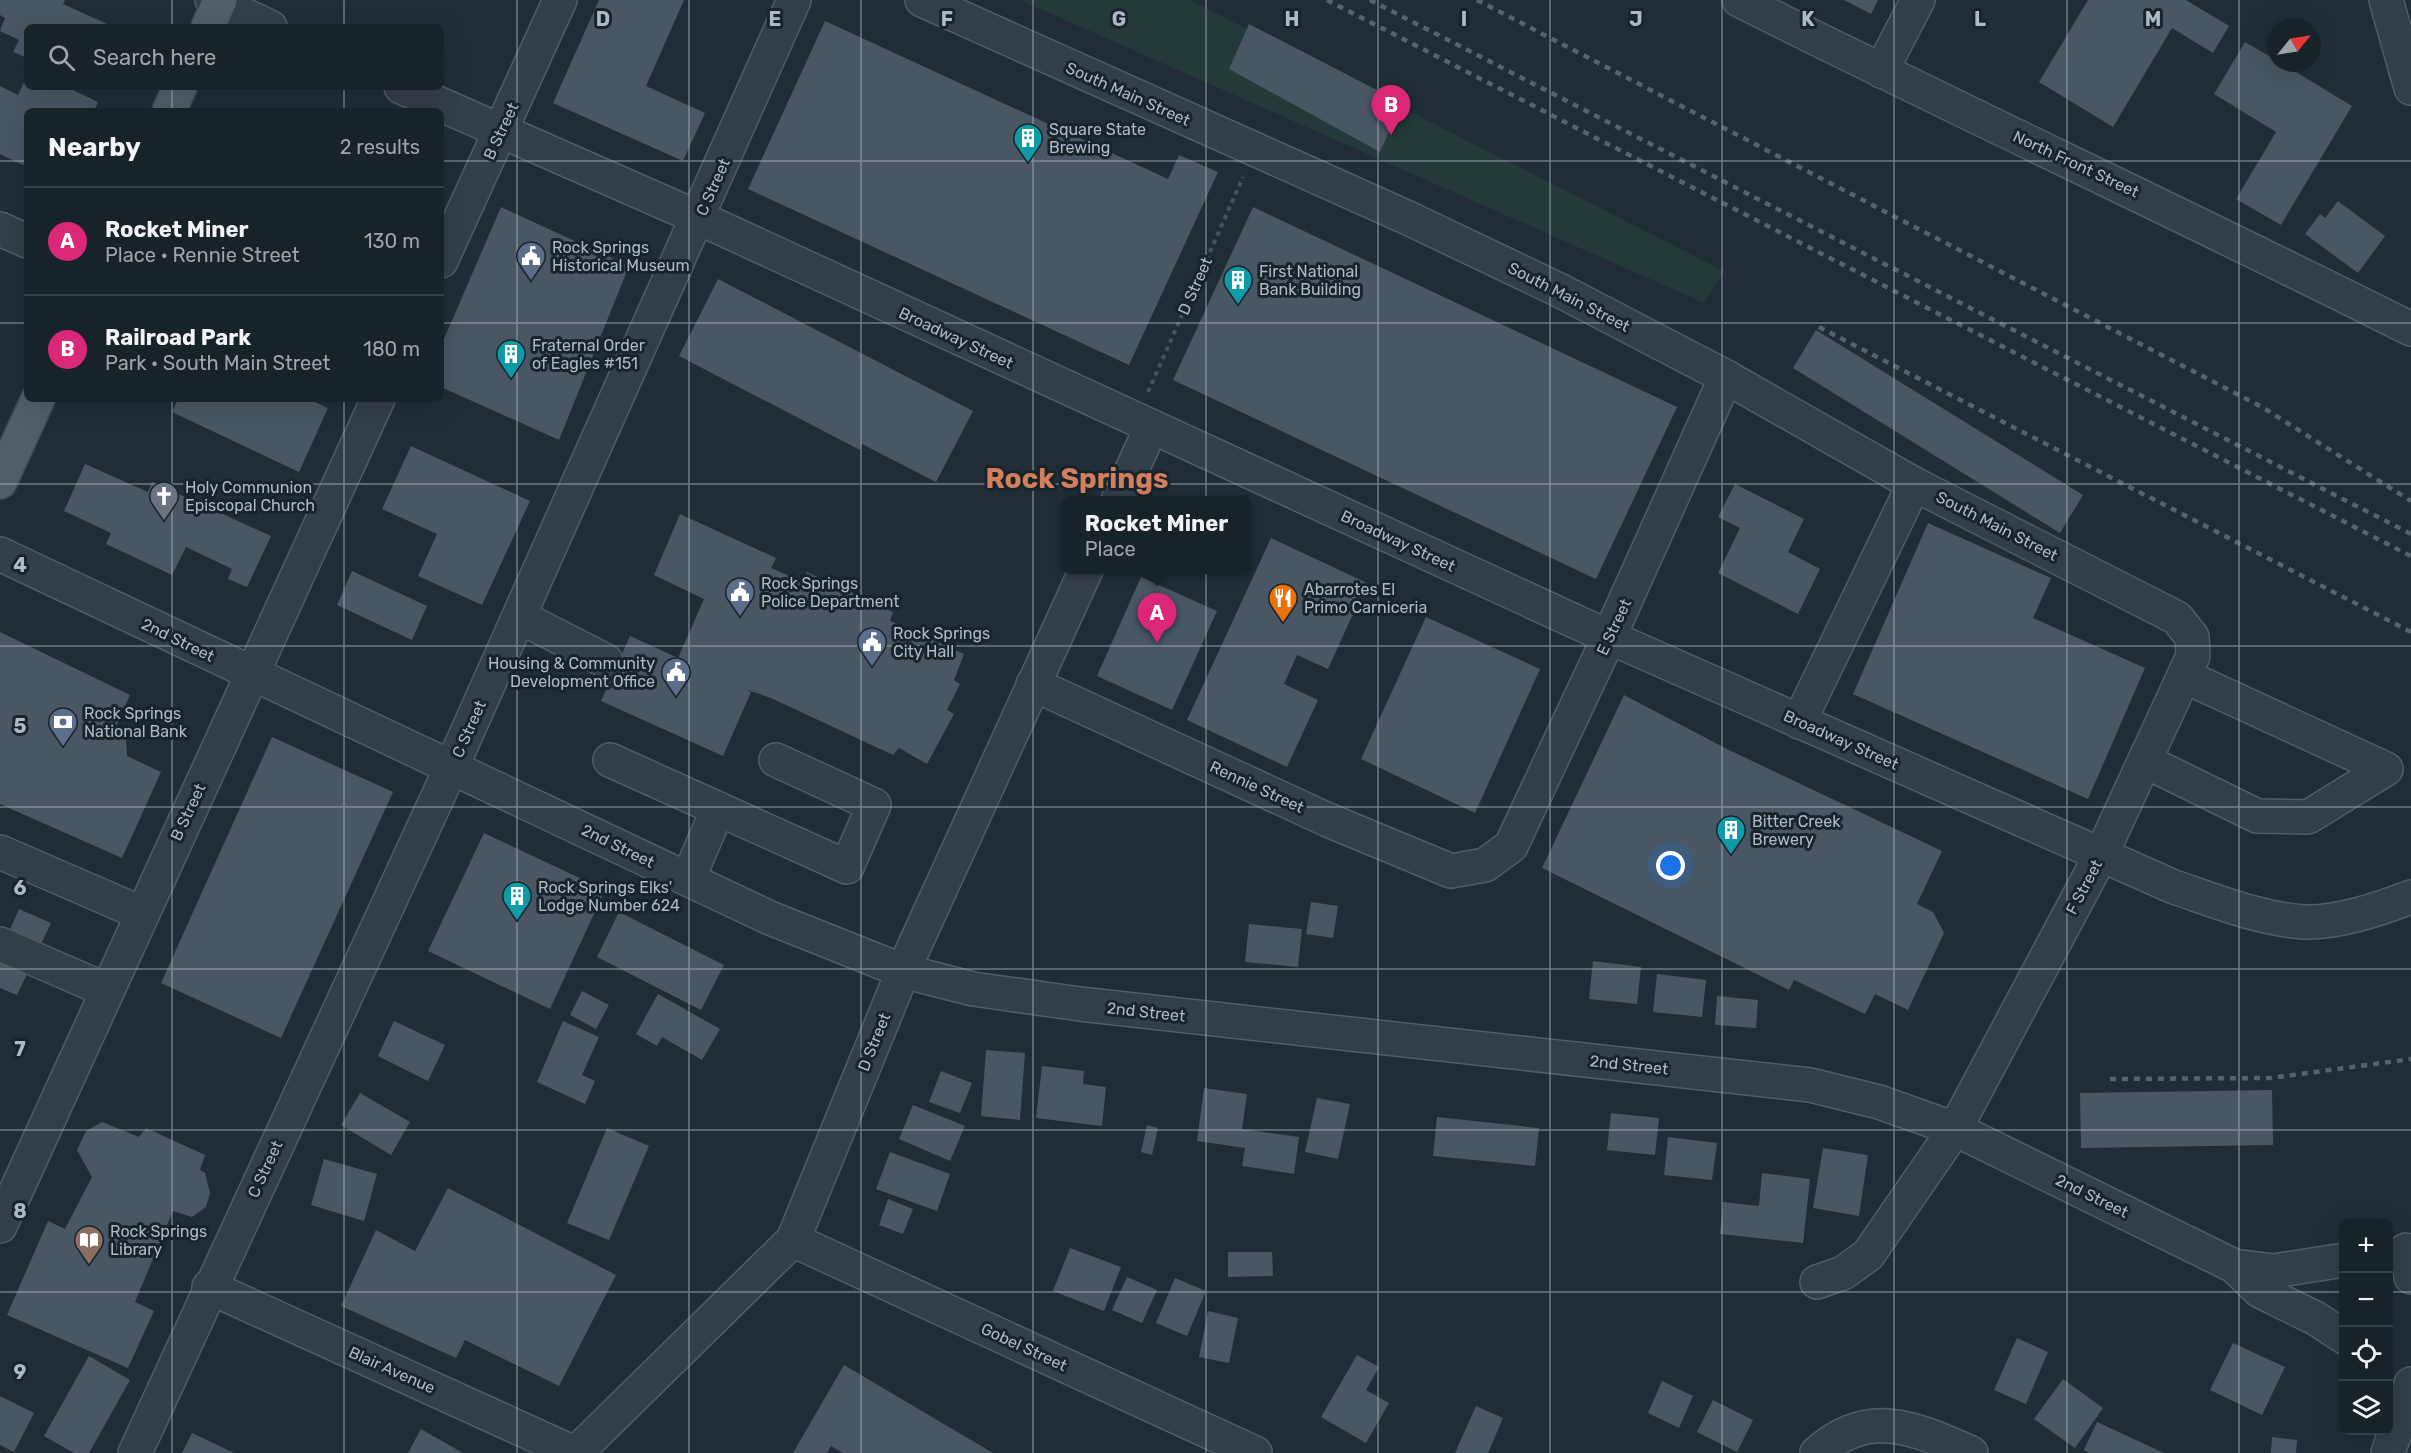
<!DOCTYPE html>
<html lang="en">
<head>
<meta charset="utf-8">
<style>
  body { margin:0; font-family:Rubik,sans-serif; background:#212a31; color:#f1f3f6 }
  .controls { position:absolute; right:18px; bottom:18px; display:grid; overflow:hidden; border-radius:9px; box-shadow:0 6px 24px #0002 }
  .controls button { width:54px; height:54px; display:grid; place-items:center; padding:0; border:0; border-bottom:2px solid #363f46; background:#182229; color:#f1f3f6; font:30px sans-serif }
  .compass { position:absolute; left:2267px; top:18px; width:54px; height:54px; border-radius:50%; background:#182229; box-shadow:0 6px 24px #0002; rotate:60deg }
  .you { position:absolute; left:1671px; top:866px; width:21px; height:21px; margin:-15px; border:4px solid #fff; border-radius:50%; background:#1a73e8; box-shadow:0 0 0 9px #1a73e833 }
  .badge { display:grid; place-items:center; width:39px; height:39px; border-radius:50%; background:#db2777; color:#fff; font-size:20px; font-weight:700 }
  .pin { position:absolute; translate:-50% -50px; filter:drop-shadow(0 2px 3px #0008) }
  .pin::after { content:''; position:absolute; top:32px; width:21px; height:18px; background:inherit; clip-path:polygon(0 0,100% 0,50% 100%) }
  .popup { position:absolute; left:1062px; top:496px; width:189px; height:78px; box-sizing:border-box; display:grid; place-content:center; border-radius:9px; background:#182229; filter:drop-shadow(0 2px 4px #0005); font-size:20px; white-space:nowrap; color:#9fa4a8 }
  .popup b { font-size:22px; color:#f1f3f6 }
  .popup::after { content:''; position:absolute; left:50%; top:100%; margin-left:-12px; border:12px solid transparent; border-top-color:#182229 }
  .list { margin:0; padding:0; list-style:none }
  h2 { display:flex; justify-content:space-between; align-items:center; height:78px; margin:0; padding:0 24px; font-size:26px }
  h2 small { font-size:20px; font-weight:400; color:#9fa4a8 }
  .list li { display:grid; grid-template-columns:39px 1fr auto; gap:18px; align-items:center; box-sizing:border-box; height:108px; padding:0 24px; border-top:2px solid #363f46 }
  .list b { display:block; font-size:22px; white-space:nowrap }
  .list p { margin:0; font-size:20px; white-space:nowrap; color:#9fa4a8 }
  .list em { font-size:20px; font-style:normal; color:#9fa4a8 }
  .icon { flex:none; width:33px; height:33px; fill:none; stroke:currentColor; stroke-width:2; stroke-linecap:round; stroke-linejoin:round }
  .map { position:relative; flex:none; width:2411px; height:1453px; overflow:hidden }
  .search { position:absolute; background:#182229; box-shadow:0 6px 24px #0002; left:24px; top:24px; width:420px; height:66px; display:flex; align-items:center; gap:15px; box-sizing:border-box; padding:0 21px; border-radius:9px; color:#9fa4a8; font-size:22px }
  .panel { position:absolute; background:#182229; box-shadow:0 6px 24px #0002; left:24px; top:108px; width:420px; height:294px; border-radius:9px }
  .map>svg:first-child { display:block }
  .green { fill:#233a38 }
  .building { fill:#485763 }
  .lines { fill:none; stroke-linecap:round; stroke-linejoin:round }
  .minor-casing { stroke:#515c65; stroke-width:36 }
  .major-casing { stroke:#404a54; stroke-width:36 }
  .path { stroke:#425656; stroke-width:4; stroke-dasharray:4.5 4.5; stroke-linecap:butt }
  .minor { stroke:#343e47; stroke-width:33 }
  .major { stroke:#525e67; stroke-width:33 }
  .rail { stroke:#56636e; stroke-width:4.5; stroke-dasharray:6 6; stroke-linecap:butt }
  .grid { fill:none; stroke:#aeb9c4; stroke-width:1.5; stroke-opacity:0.55 }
  .labels { text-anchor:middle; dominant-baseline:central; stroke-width:6; stroke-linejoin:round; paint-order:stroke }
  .street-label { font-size:16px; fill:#aeb9c4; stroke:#19232c }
  .poi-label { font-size:16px; fill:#aeb9c4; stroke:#19232c; text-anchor:start }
  .town-label { font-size:28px; font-weight:bold; fill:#d17f5d; stroke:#19232c }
  .grid-label { font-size:20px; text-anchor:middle; font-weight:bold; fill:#aeb9c4; stroke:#19232c; stroke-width:6; stroke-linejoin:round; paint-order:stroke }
</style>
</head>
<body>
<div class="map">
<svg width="2411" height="1453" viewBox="0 0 2411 1453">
  <rect width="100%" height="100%" fill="#202d37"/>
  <!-- green -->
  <path class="green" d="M1020,0H1190L1724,271L1704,303Z"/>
  <!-- building -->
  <g class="building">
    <path d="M0,0H65L63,4L114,27H27V58L13,52L19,40L0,31L5,18L0,15Z"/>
    <path d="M599,0H684L646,86L705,113L683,161L553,103Z"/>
    <path d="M1844,0H1878L1871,14Z"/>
    <path d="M2088,0H2186L2229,26L2213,53L2172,28L2113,127L2039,82Z"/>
    <path d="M825,21L1168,179L1179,155L1218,172L1129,365L748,189Z"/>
    <path d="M1249,24L1402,103L1380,152L1229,69Z"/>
    <path d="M2245,42L2276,60V63H2281L2352,106L2281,225L2236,199L2276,132L2214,94Z"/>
    <path d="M27,76V87H67L98,102L94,111H27V167L0,154V86L18,95Z"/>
    <path d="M2338,201L2385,236L2358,273L2305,234L2320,214L2325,218Z"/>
    <path d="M501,207L629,266L559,440L441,387V346Z"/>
    <path d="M1253,207L1677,407L1596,579L1173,380Z"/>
    <path d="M718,279L973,411L936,482L862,444L860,450L679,356Z"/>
    <path d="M1816,330L2083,495L2060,533L1793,368Z"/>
    <path d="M178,399H308L328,408L299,472L172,412Z"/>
    <path d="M411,446L530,501L482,605L418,576L437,534L382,509Z"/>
    <path d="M85,464L148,492L152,482L271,536L247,587L228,579L232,569L186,547L172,575L106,544L111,533L64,511Z"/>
    <path d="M1735,484L1804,519L1788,552L1820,569L1798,614L1718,573L1740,528L1718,517Z"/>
    <path d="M680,514L776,558L771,568L801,581L807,572L893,612L890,621L964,654L954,680L960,684L947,710L954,714L927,764L899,748L893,755L771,698L745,689L751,692L723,756L601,701L630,636L678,658L704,599L654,575Z"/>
    <path d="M1928,523L2051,578L2033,618L2145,668L2088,799L1853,694Z"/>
    <path d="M1271,538L1367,583L1328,669L1297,655L1284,684L1318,700L1287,767L1187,720Z"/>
    <path d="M352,571L427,606L412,640L337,605Z"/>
    <path d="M1141,577L1217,611L1172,710L1097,676Z"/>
    <path d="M1426,617L1540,669L1475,813L1361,759Z"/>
    <path d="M0,632L130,695L116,726L126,739L127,756L161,772L122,858L0,804Z"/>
    <path d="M1624,695L1729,750L1942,851L1917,904L1933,912L1944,933L1908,1010L1875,994L1865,1014L1794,980L1789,990L1542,868Z"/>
    <path d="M272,737L393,792L281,1038L161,983Z"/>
    <path d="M484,833L605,890L550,1009L428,951Z"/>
    <path d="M1311,902L1338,906L1333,938L1306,934Z"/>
    <path d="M19,909L51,923L17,995L0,988V953Z"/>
    <path d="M619,912L724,965L701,1010L597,957Z"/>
    <path d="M1249,924L1302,929L1298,967L1245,962Z"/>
    <path d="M1593,961L1641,967L1637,1004L1589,999Z"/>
    <path d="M1657,974L1706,980L1702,1017L1653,1012Z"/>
    <path d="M582,991L609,1005L596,1029L570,1015Z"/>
    <path d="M658,994L720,1029L702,1060L662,1037L657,1046L636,1034Z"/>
    <path d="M1717,996L1758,1000L1756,1028L1715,1025Z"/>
    <path d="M394,1021L445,1045L428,1081L378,1056Z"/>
    <path d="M563,1021L599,1037L582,1075L595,1081L585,1104L537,1082Z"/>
    <path d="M986,1050L1025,1053L1020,1120L981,1116Z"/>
    <path d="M1042,1066L1084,1071L1083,1084L1106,1087L1102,1126L1036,1118Z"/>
    <path d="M941,1071L972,1083L960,1113L929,1102Z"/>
    <path d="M1204,1088L1247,1094L1242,1129L1299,1137L1294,1174L1242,1166L1245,1148L1197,1141Z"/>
    <path d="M2272,1090L2273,1145L2081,1148L2080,1093Z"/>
    <path d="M360,1093L410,1122L391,1155L341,1125Z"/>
    <path d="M1317,1098L1350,1104L1338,1159L1305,1152Z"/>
    <path d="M913,1105L965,1126L950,1161L899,1139Z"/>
    <path d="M1611,1113L1659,1118L1655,1155L1607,1150Z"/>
    <path d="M1437,1117L1539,1128L1535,1166L1433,1156Z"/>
    <path d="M102,1122L139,1137L146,1128L205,1155L200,1170L205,1173L210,1193L206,1207L192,1217L173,1211L135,1302L154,1311L128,1368L7,1315L48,1221L65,1229L92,1177L77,1150L86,1131Z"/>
    <path d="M1147,1125L1158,1128L1152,1155L1141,1152Z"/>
    <path d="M607,1128L649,1146L609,1240L567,1223Z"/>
    <path d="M1668,1137L1717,1143L1712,1180L1664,1175Z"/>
    <path d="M1823,1148L1868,1155L1859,1216L1813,1208Z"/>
    <path d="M890,1152L950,1174L937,1211L876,1189Z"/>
    <path d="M324,1159L377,1174L364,1221L311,1205Z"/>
    <path d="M1762,1173L1810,1179L1803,1243L1720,1234L1723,1202L1759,1206Z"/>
    <path d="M448,1188L616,1275L559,1386L465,1340L456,1358L341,1306L376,1230L415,1251Z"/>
    <path d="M888,1199L913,1209L903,1234L879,1225Z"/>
    <path d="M1070,1248L1121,1267L1104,1311L1053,1291Z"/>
    <path d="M1228,1252H1272L1273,1276L1228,1277Z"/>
    <path d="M1127,1277L1157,1290L1142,1323L1112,1310Z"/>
    <path d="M1175,1278L1206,1291L1187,1336L1156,1323Z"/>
    <path d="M1208,1311L1238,1318L1229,1363L1199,1357Z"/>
    <path d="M2017,1338L2048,1352L2026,1404L1994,1390Z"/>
    <path d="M2233,1343L2285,1367L2262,1415L2210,1390Z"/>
    <path d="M1357,1355L1379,1367L1366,1390L1389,1403L1366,1443L1321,1417Z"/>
    <path d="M89,1356L130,1380L89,1453H74L44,1436Z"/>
    <path d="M844,1365L993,1453H843L831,1446L827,1453H793Z"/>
    <path d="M2063,1379L2103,1408L2075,1448L2034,1419Z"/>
    <path d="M1662,1381L1693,1396L1679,1428L1648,1413Z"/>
    <path d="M0,1396L34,1413L14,1452L0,1445Z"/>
    <path d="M1713,1400L1753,1420L1737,1452L1697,1432Z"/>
    <path d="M1476,1406L1503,1418L1488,1453H1455Z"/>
    <path d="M2097,1422L2164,1453H2089L2084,1450Z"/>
    <path d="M421,1429L463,1453H408Z"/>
    <path d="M192,1433L234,1453H182Z"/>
    <path d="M2272,1437L2297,1440L2296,1453H2271Z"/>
  </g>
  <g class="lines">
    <!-- minor casing -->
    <g class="minor-casing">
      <g id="minor">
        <path d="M212,0L270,27"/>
        <path d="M922,0L1408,218L1561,291L1726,377L1914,484L2177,618L2192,637L2193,656L2101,855L1955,1129L1868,1255L1843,1273L1817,1282"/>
        <path d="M1739,0C1962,112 2188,217 2411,329"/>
        <path d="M2386,0L2411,88"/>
        <path d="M1881,71L1918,0"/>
        <path d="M401,87L699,218L1609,637L2174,887C2216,901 2259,919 2304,922C2339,923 2379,909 2411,897"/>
        <path d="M0,229L27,241"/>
        <path d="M441,261L560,0"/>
        <path d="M1118,500L1151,428"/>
        <path d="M0,554L770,918L903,971L973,989L1080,1004L1810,1085L1879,1102L1955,1129L2234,1266L2274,1271L2344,1260"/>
        <path d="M520,617L606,661"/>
        <path d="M1033,684L1328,820L1451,871L1485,865L1511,846L1609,637L1726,377"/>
        <path d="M1799,722L1914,484"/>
        <path d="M610,760L847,867L874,805L776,760"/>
        <path d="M2145,761L2257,816L2308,817L2386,769L2184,676"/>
        <path d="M0,852L141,913"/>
        <path d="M688,879L718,809"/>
        <path d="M0,944L106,990"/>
        <path d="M0,1226L378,399"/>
        <path d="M793,1240L1255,1453"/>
        <path d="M2406,1250L2411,1277"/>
        <path d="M2234,1266L2260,1291L2315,1318L2344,1337"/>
        <path d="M209,1287L574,1453"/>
        <path d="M135,1453L452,766L794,0"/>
        <path d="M576,1453L793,1240L903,971L1086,570"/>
        <path d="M1817,1453C1869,1407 1915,1428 1971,1453"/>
        <path d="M2388,1453L2411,1384"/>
      </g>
    </g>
    <!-- major casing -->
    <g class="major-casing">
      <g id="major">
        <path d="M208,27L220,0"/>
        <path d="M169,111L180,87"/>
        <path d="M0,482L38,399"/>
      </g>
    </g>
    <!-- path -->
    <path class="path" d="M1148,392L1243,177"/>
    <!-- minor -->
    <use href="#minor" class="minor"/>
    <!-- major -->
    <use href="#major" class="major"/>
    <!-- rail -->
    <g class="rail">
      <path d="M1327,0L2411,556"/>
      <path d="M1370,0L2411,534"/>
      <path d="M1477,0L2262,407L2411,501"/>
      <path d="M1819,327L2411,632"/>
      <path d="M2110,1079L2271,1078L2411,1059"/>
    </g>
  </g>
  <!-- grid -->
  <path class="grid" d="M172,0V27M344,0V27M517,0V1453M689,0V1453M861,0V1453M1033,0V1453M1206,0V1453M1378,0V1453M1550,0V1453M1722,0V1453M1894,0V1453M2067,0V1453M2239,0V1453M172,87V111M344,87V111M0,161H27M441,161H2411M0,323H27M441,323H2411M172,399V1453M344,399V1453M0,484H2411M0,646H2411M0,807H2411M0,969H2411M0,1130H2411M0,1292H2344M2388,1292H2411"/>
  <!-- icons -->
  <defs>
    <g id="building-pin" transform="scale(1.5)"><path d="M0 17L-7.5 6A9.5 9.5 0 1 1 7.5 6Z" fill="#0f9aa8" stroke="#19232c"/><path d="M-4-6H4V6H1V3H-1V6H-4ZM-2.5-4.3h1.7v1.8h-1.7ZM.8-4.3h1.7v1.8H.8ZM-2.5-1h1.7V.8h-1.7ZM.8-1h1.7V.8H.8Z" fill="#fff"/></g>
    <g id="civic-pin" transform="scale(1.5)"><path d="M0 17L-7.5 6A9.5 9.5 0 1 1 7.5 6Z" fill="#5c6f8a" stroke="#19232c"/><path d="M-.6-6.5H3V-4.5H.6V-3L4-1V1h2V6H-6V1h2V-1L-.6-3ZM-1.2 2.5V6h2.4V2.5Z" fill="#fff"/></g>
    <g id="church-pin" transform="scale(1.5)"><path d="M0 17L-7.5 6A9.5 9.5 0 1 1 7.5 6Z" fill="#6b7280" stroke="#19232c"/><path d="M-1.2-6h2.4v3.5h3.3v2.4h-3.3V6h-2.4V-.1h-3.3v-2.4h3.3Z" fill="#fff"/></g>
    <g id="restaurant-pin" transform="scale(1.5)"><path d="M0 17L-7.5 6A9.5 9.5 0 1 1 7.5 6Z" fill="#e8710a" stroke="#19232c"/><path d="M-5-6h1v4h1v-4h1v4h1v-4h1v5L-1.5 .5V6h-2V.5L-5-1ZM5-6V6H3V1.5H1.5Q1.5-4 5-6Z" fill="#fff"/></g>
    <g id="bank-pin" transform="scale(1.5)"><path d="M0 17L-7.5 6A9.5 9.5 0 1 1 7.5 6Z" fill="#5c6f8a" stroke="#19232c"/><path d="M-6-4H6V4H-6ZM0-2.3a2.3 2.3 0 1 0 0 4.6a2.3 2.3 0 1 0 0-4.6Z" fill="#fff"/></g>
    <g id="library-pin" transform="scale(1.5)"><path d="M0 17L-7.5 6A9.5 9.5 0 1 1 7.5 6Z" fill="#8d6e63" stroke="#19232c"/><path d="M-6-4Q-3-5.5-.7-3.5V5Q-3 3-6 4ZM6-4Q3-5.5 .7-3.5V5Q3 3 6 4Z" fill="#fff"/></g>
  </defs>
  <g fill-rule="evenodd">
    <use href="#building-pin" x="1028" y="138"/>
    <use href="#civic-pin" x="531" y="256"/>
    <use href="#building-pin" x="1238" y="280"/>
    <use href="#building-pin" x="511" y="354"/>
    <use href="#church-pin" x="164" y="496"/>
    <use href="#civic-pin" x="740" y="592"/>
    <use href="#restaurant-pin" x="1283" y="598"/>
    <use href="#civic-pin" x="872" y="642"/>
    <use href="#civic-pin" x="676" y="672"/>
    <use href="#bank-pin" x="63" y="722"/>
    <use href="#building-pin" x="1731" y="830"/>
    <use href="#building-pin" x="517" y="896"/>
    <use href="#library-pin" x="89" y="1240"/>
  </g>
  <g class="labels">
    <!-- street labels -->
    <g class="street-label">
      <text transform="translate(1128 94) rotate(24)">South Main Street</text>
      <text transform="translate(501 131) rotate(-65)">B Street</text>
      <text transform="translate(2076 164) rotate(25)">North Front Street</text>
      <text transform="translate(713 187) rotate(-66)">C Street</text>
      <text transform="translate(1195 286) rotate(-66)">D Street</text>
      <text transform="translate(1569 297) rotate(27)">South Main Street</text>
      <text transform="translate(956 338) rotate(25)">Broadway Street</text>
      <text transform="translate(1997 526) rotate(27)">South Main Street</text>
      <text transform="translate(1398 541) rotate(25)">Broadway Street</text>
      <text transform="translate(1614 627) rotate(-65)">E Street</text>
      <text transform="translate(178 640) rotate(26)">2nd Street</text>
      <text transform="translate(469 729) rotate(-66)">C Street</text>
      <text transform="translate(1841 740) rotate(24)">Broadway Street</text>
      <text transform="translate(1257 787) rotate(25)">Rennie Street</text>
      <text transform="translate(188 812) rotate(-65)">B Street</text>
      <text transform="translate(618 846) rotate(26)">2nd Street</text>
      <text transform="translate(2084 887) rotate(-62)">F Street</text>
      <text transform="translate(1146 1012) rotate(6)">2nd Street</text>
      <text transform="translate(874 1042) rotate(-68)">D Street</text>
      <text transform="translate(1629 1065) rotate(6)">2nd Street</text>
      <text transform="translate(265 1169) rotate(-65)">C Street</text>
      <text transform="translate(2092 1196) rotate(26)">2nd Street</text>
      <text transform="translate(1024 1347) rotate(25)">Gobel Street</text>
      <text transform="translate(392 1370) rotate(24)">Blair Avenue</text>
    </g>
    <!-- poi labels -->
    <g class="poi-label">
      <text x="1049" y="129">Square State<tspan x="1049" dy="18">Brewing</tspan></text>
      <text x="552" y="247">Rock Springs<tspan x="552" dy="18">Historical Museum</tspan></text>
      <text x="1259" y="271">First National<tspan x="1259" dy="18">Bank Building</tspan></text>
      <text x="532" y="345">Fraternal Order<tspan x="532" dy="18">of Eagles #151</tspan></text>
      <text x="185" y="487">Holy Communion<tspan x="185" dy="18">Episcopal Church</tspan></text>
      <text x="761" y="583">Rock Springs<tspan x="761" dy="18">Police Department</tspan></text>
      <text x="1304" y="589">Abarrotes El<tspan x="1304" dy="18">Primo Carniceria</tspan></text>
      <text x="893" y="633">Rock Springs<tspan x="893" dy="18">City Hall</tspan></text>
      <text x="655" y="663" text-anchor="end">Housing &amp; Community<tspan x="655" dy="18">Development Office</tspan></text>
      <text x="84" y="713">Rock Springs<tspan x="84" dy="18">National Bank</tspan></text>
      <text x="1752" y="821">Bitter Creek<tspan x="1752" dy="18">Brewery</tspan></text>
      <text x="538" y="887">Rock Springs Elks'<tspan x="538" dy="18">Lodge Number 624</tspan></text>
      <text x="110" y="1231">Rock Springs<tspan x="110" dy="18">Library</tspan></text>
    </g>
    <!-- town labels -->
    <g class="town-label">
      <text x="1077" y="478">Rock Springs</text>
    </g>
  </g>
  <g class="grid-label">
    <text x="603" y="26">D</text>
    <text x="775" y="26">E</text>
    <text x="947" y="26">F</text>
    <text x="1119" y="26">G</text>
    <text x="1292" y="26">H</text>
    <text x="1464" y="26">I</text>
    <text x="1636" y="26">J</text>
    <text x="1808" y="26">K</text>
    <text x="1980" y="26">L</text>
    <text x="2153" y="26">M</text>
    <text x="20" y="572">4</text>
    <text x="20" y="733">5</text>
    <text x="20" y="895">6</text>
    <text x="20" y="1056">7</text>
    <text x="20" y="1218">8</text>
    <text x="20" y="1379">9</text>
  </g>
</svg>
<div class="controls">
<button>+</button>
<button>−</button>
<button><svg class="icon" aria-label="locate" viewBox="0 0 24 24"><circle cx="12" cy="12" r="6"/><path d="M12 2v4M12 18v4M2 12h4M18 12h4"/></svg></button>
<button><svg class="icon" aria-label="layers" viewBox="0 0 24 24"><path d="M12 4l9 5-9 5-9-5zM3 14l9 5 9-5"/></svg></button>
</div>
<svg class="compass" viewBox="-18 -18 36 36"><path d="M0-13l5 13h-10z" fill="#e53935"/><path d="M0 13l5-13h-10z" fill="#9fa4a8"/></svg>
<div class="you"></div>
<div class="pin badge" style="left:1157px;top:643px">A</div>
<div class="popup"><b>Rocket Miner</b>Place</div>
<div class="pin badge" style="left:1391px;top:135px">B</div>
<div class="search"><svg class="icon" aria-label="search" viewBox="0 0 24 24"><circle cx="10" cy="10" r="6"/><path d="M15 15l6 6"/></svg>Search here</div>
<section class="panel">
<h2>Nearby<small>2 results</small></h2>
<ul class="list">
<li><span class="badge">A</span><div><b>Rocket Miner</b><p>Place · Rennie Street</p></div><em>130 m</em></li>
<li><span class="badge">B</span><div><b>Railroad Park</b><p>Park · South Main Street</p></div><em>180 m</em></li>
</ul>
</section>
</div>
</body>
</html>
